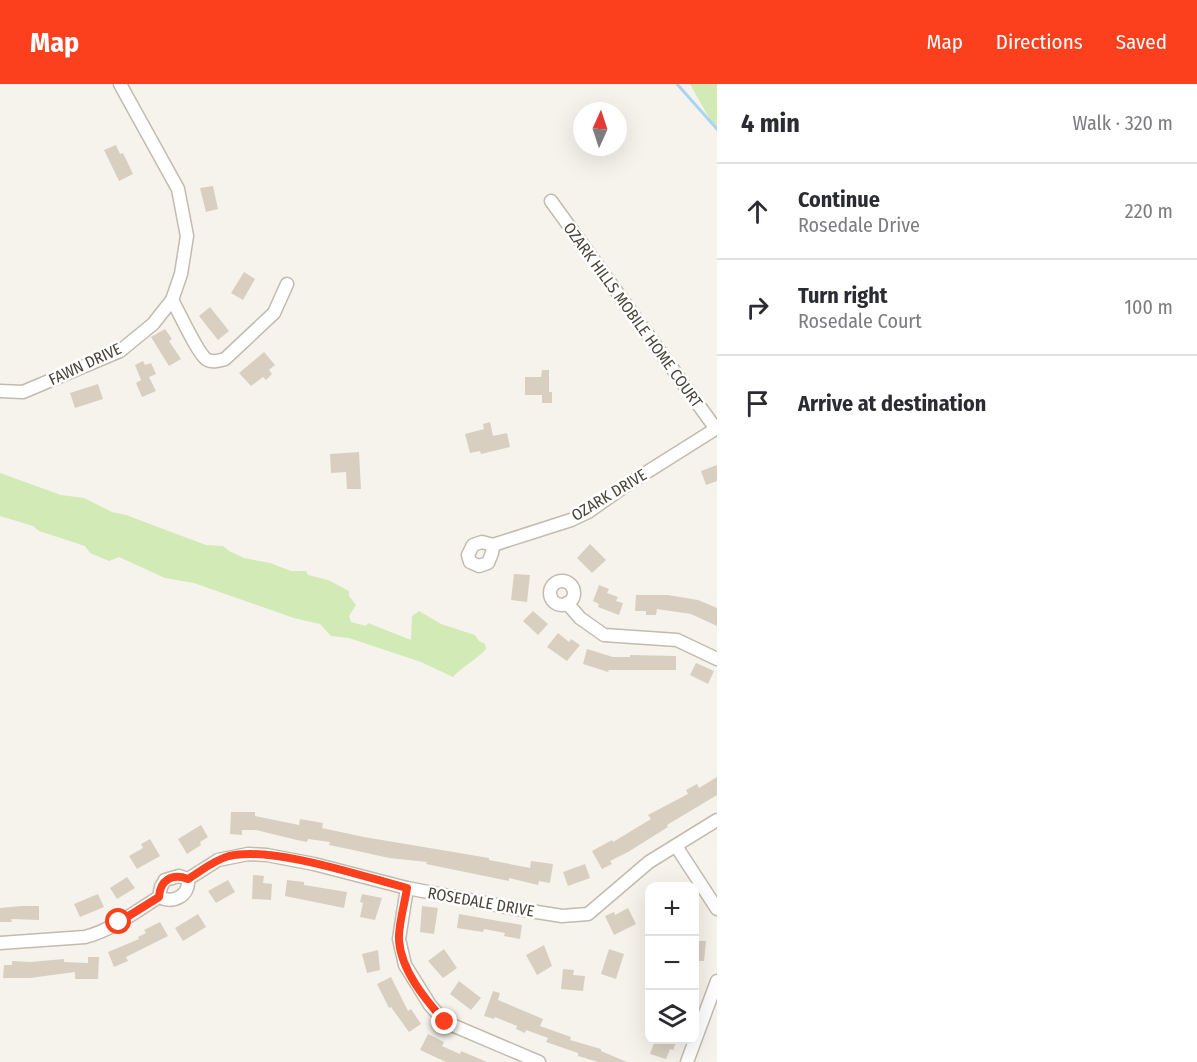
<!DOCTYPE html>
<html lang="en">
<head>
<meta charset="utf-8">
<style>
  body { margin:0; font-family:"Fira Sans Condensed",sans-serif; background:#f7f7f7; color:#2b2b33 }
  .controls { position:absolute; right:18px; bottom:18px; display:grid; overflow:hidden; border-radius:12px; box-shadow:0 6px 24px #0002 }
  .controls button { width:54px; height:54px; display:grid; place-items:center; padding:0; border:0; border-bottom:2px solid #e1e1e2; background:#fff; color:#2b2b33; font:30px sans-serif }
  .compass { position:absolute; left:573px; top:18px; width:54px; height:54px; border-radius:50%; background:#fff; box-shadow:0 6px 24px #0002; rotate:3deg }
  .stop { position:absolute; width:18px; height:18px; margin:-14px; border:4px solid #fc3f1d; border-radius:50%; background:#fff }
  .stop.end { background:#fc3f1d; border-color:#fff; box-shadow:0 2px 6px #0008 }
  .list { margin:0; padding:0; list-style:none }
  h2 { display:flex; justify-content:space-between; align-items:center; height:78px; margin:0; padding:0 24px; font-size:26px }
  h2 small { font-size:20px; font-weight:400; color:#7c7c81 }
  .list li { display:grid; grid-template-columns:39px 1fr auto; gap:18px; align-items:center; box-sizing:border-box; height:96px; padding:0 24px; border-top:2px solid #e1e1e2 }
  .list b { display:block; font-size:22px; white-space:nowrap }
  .list p { margin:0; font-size:20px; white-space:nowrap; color:#7c7c81 }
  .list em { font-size:20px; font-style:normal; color:#7c7c81 }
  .icon { flex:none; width:33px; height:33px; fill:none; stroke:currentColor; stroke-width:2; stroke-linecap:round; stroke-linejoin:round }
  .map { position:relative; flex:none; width:717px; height:978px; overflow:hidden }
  header { display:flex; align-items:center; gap:36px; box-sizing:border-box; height:84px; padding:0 30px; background:#fc3f1d; color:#fff }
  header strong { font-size:28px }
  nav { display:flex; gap:33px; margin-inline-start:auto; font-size:21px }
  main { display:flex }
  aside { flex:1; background:#fff }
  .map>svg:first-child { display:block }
  .green { fill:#d2eab5 }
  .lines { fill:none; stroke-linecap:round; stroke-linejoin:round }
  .stream { stroke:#a9d4f2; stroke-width:3 }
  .building { fill:#d8cfc1 }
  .minor-casing { stroke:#c2bbae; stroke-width:15 }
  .minor { stroke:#fff; stroke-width:12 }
  .route { stroke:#fc3f1d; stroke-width:8 }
  .labels { text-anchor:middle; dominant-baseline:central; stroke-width:5; stroke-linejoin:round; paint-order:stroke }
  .street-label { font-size:16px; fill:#4b4439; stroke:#fff }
</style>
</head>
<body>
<header>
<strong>Map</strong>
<nav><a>Map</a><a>Directions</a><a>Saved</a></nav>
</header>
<main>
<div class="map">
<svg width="717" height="978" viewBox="0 0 717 978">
  <rect width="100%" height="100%" fill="#f6f3ec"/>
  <!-- green -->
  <g class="green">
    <path d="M690,0H717V48Z"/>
    <path d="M0,389L61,411L84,414L112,428L126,431L206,461L223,462L229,467L244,474L270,479L291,487H306L308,491L328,496L349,507V512L356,521L349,532L351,538L366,542L368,539L411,556L412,532L419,527L441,540L475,551L479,557L485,560L486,565C476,576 463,582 453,593L421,578L349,554L331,552L320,540L294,534L194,499L165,494L119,473L109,477L90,469L85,462L39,447L33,442L0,432Z"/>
  </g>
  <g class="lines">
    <!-- stream -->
    <path class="stream" d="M677,0L717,45"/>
  </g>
  <!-- building -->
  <g class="building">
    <path d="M116,61L120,70L123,69L133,90L119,97L104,66Z"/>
    <path d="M213,102L218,125L206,128L200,104Z"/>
    <path d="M244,188L255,195L243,216L231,209Z"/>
    <path d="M210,223L229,247L218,256L199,232Z"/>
    <path d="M165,245L172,255L169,257L181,275L169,282L151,253Z"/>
    <path d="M264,268L275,281L269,286L272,290L266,296L263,293L251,302L239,289Z"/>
    <path d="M143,277L145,281L151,279L156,290L149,293L156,307L142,313L136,299L141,296L135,281Z"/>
    <path d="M542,286H549V308H552V319H542V311H525V293H541Z"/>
    <path d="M98,300L103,315L75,324L70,309Z"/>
    <path d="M490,338L493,352L507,349L510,363L481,370L480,367L470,369L465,350L484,345L483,340Z"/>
    <path d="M359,368L361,405H347L346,388L331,389L330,370Z"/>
    <path d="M717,381V397L706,401L701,387Z"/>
    <path d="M590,460L606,476L592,489L577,474Z"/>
    <path d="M514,490L530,491L527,518L511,516Z"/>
    <path d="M599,501L609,505L607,509L618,513L616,517L623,519L619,531L598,523L599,520L593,517Z"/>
    <path d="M636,511H668L698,516L717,524V542L691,530L657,525L656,531H646V527H635Z"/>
    <path d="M533,527L548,540L538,551L523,537Z"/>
    <path d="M558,549L569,558L571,555L580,561L567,577L547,563Z"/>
    <path d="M587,565L613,573H630V571L676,572V586H609L608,588L583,580Z"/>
    <path d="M696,579L714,587L708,600L690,591Z"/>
    <path d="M717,693V711L667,741L668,743L628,768L610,777L612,780L602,785L592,767L612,756L613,758L651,735L648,731L688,710L686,706L697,700L699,704Z"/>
    <path d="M231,728H255V732L299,741L300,735L323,739L322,744L364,753L489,774V776L530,784L531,777L553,780L550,799L539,797L538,801L509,794V797L426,780L427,778L389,774L353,766L329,761L330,758L308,755L307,758L297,756L256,746H242V751L230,750Z"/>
    <path d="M201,741L208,753L200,758L201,761L187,770L178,755Z"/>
    <path d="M150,755L160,772L137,785L129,772L143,764L141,760Z"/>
    <path d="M585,780L590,794L568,802L563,788Z"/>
    <path d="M253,791L264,792L263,799L272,800L271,816L252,815Z"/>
    <path d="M127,793L135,804L117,815L110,804Z"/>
    <path d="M228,796L235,808L216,819L208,807Z"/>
    <path d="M287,796L304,798V801L347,808L344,824L285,812Z"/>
    <path d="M98,810L104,823L80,833L74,820Z"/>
    <path d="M362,810L382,814L375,836L360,833L363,819L360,818Z"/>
    <path d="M21,822H39V836L11,835L12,838H0V824Z"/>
    <path d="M422,822L438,824L434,850L420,848Z"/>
    <path d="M628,824L636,840L614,851L605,832L614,828L615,831Z"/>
    <path d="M198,830L206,843L183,857L175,844Z"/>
    <path d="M459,830L522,841L520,855L504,852L505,849L484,845L483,848L457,844Z"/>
    <path d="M160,838L168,852L126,873L128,877L114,883L108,868L139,855L138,853L146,849L144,846Z"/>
    <path d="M694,857H706L704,877H694Z"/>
    <path d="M544,861L552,882L537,891L526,871Z"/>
    <path d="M444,865L457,884L443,894L428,877Z"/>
    <path d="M609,865L624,870L616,895L601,890Z"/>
    <path d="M378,866L380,886L367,889L362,870Z"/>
    <path d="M88,873H99L98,895H75V888L30,894H3L4,881H12V877L30,878L64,875V878L88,879Z"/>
    <path d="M563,885L574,886L573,891L585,892L583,907L561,905Z"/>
    <path d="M391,893L408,927L411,925L421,940L409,948L391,923L389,924L377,900Z"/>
    <path d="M459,897L481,914L471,926L450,910Z"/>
    <path d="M493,907L500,909L498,916L543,935L540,942L571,953L570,956L601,965V967L627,978H598L578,972V969L546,958L548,954L526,946L525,949L516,945L517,942L495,933L494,935L484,932Z"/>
    <path d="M428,950L444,958L442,962L460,970L461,967L487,978H446L420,966Z"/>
    <path d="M655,956H677L673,966L670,965L666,975L650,970Z"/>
  </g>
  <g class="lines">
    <!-- minor casing -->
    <g class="minor-casing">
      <g id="minor">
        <path d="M551,117L716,345"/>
        <path d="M172,216C179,228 197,268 206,275C212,279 218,277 225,275L274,229L287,200"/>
        <path d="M0,307L23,308L120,267L153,240L172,216L181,190L187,152L178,105L120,0"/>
        <path d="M493,461L492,469L488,479L479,482L470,478L468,471L473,461L482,458L493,461L571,436L588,428L628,400L717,344"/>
        <circle cx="562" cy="509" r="12"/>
        <path d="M567,519L580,534L604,551L677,556L717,575"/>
        <path d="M676,762L717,825"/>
        <path d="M407,804L399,855L405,881L430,921L445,938L539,978"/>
        <path d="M159,813L161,803L165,796L179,792L188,795"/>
        <path d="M0,859L85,853C112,846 135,828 159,813C173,820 190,812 188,795L218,776L248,770L267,771L314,780L407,804L512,824L562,832L588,830L649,778L717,736"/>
        <path d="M687,978L717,897"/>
      </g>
    </g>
    <!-- minor -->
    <use href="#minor" class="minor"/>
  </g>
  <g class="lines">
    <!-- route -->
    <path class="route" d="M119,838L159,813C160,796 172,789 188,795C201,787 214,776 229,772C274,762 361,792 407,804C405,819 398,841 399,856C401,887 426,916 445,938"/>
  </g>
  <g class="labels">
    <!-- street labels -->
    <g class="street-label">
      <text transform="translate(633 231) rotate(54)">OZARK HILLS MOBILE HOME COURT</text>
      <text transform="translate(85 280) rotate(-25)">FAWN DRIVE</text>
      <text transform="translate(609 411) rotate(-31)">OZARK DRIVE</text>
      <text transform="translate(481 818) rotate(10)">ROSEDALE DRIVE</text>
    </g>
  </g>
</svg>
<div class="controls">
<button>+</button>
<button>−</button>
<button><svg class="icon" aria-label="layers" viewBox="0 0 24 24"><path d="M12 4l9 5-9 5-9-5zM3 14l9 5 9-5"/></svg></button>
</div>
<svg class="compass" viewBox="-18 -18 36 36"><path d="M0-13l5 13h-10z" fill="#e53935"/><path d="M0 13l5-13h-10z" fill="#7c7c81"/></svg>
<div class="stop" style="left:119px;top:838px"></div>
<div class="stop end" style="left:445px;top:938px"></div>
</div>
<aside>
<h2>4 min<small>Walk · 320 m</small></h2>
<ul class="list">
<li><svg class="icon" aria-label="ahead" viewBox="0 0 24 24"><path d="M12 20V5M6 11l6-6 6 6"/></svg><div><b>Continue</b><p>Rosedale Drive</p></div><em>220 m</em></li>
<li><svg class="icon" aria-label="right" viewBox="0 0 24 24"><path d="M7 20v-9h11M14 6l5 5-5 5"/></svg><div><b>Turn right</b><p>Rosedale Court</p></div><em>100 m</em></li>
<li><svg class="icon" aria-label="arrive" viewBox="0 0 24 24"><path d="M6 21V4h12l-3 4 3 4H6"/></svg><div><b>Arrive at destination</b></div></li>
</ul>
</aside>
</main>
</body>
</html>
